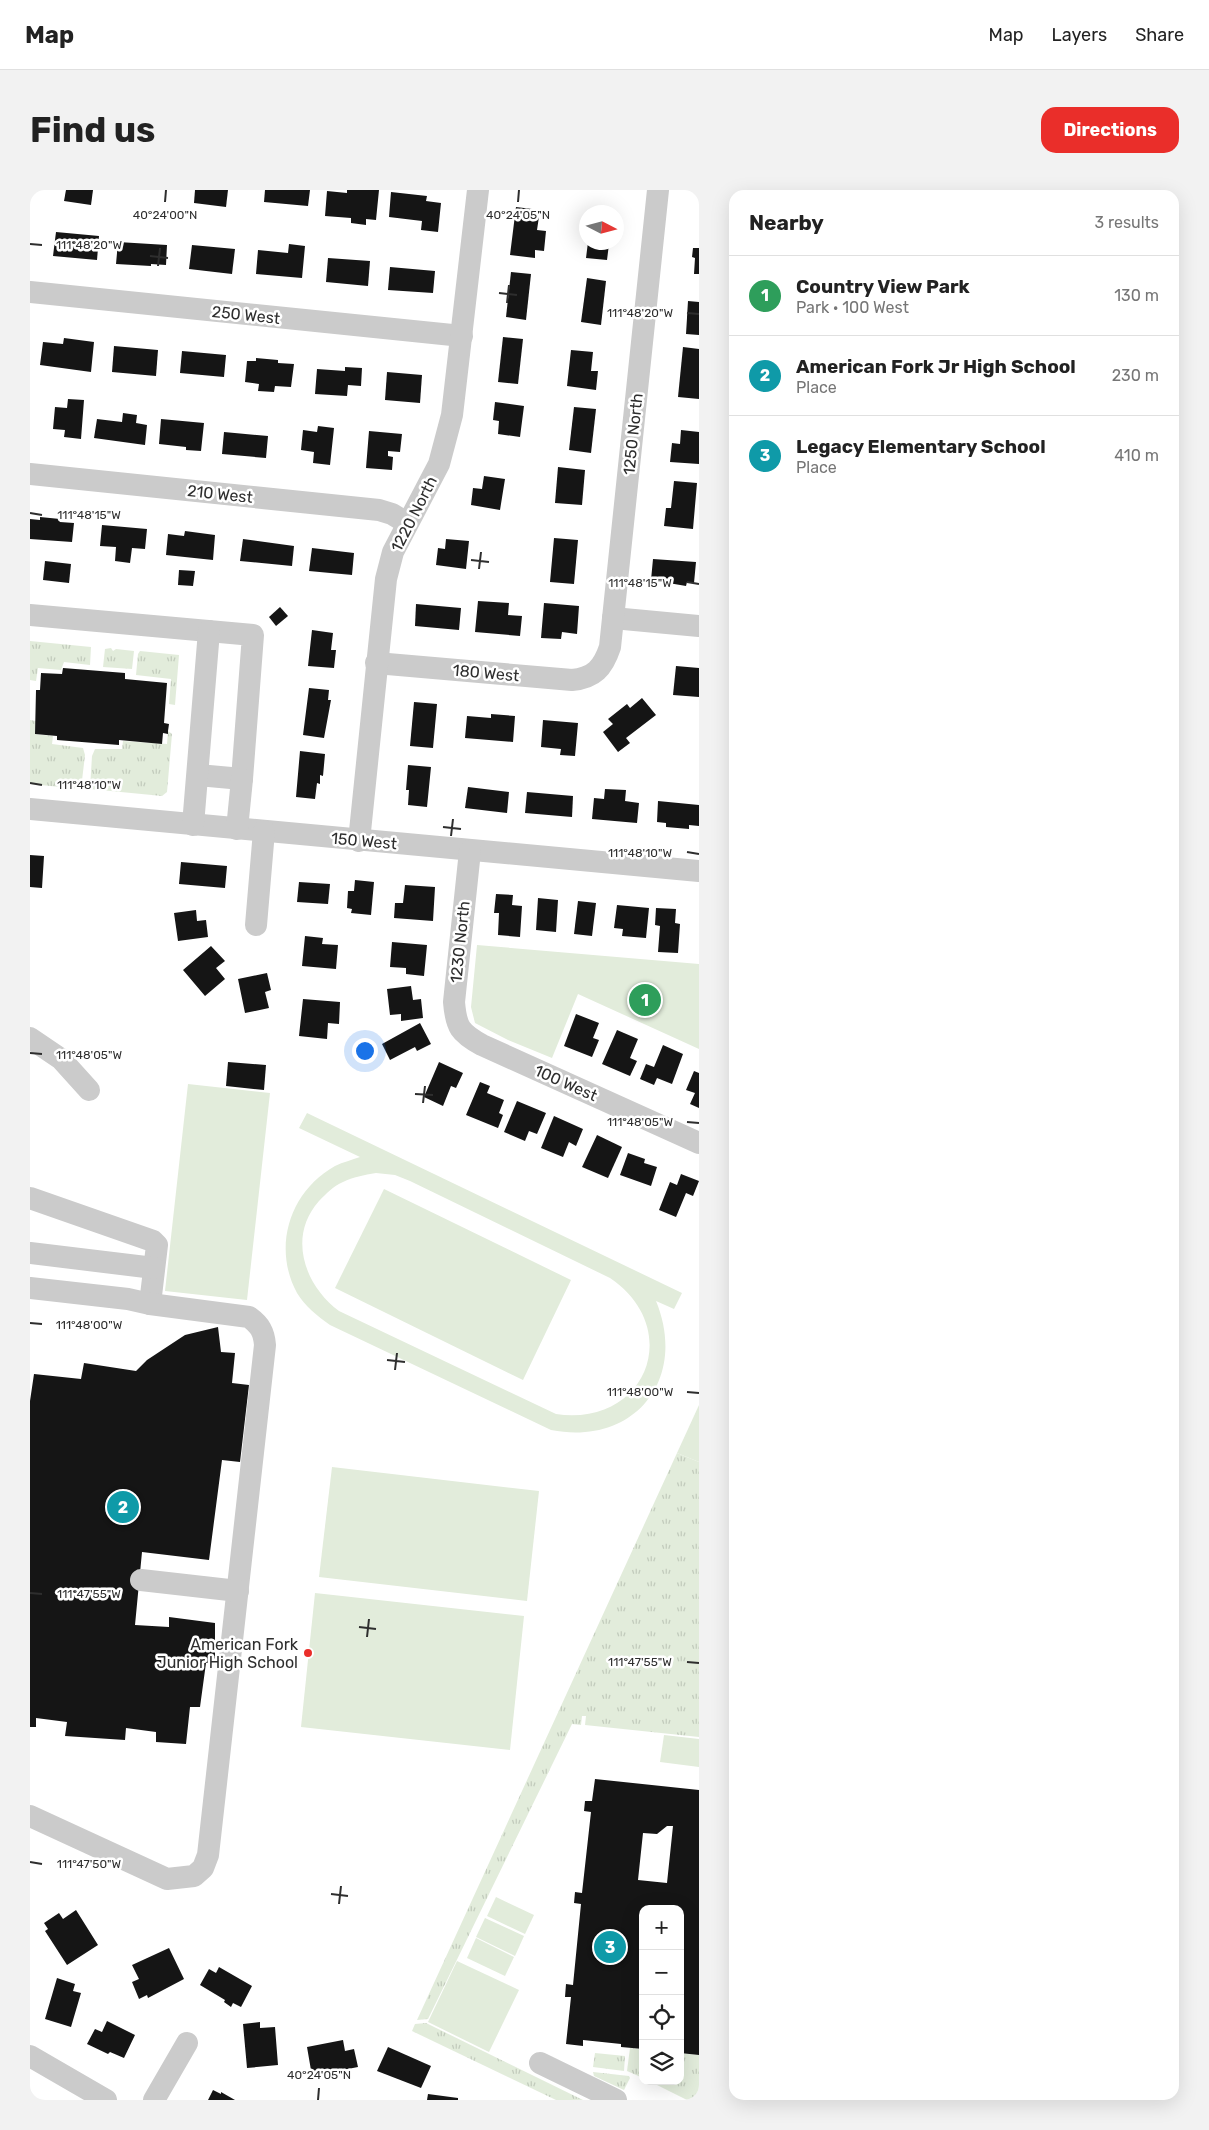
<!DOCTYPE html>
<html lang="en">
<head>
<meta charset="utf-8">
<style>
  body { margin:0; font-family:Rubik,sans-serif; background:#f2f2f2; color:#222 }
  .controls { position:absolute; right:15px; bottom:15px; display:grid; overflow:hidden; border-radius:10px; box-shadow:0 5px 20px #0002 }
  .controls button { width:45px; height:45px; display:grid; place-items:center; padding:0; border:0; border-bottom:1px solid #e0e0e0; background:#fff; color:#222; font:25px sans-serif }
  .compass { position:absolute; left:549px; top:15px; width:45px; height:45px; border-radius:50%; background:#fff; box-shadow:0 5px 20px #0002; rotate:96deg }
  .you { position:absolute; left:334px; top:860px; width:18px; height:18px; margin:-12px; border:4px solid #fff; border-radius:50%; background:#1a73e8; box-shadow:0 0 0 8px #1a73e833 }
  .badge { display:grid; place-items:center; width:32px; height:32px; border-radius:50%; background:#ea2e2a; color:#fff; font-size:16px; font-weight:700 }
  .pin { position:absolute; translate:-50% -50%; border:2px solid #fff; box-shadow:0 1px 5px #0006 }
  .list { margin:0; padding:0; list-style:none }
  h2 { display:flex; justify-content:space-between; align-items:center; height:65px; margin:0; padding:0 20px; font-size:21px }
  h2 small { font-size:16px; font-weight:400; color:#767676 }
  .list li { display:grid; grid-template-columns:32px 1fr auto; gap:15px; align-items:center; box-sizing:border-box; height:80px; padding:0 20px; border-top:1px solid #e0e0e0 }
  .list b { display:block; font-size:19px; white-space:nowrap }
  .list p { margin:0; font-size:16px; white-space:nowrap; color:#767676 }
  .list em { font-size:16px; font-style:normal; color:#767676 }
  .icon { flex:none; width:28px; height:28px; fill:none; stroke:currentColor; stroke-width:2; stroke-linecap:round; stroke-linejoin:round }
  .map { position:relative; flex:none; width:669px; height:1910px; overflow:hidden; border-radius:15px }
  header { display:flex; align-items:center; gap:30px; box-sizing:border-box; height:70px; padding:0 25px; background:#fff; border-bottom:1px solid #e0e0e0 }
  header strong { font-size:24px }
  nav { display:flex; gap:28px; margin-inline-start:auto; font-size:18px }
  .intro { display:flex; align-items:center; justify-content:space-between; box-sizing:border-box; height:120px; padding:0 30px }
  h1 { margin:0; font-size:35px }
  .button { padding:12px 22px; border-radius:15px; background:#ea2e2a; color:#fff; font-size:18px; font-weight:700 }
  main { display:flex; gap:30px; padding:0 30px }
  aside { flex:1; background:#fff; border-radius:15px; box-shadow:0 5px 20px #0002 }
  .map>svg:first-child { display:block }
  .grass { fill:url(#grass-tufts) }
  .park { fill:#e2ecdb; fill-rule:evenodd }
  .building { fill:#151515; fill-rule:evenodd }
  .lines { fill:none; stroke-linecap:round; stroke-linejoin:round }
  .minor { stroke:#cbcbcb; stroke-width:22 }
  .ticks { fill:none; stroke:#2e2e2e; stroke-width:2 }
  .poi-dot { fill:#ea2e2a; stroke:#fff; stroke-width:2 }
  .labels { text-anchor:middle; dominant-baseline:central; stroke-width:5; stroke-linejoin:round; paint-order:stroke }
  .street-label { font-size:16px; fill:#2e2e2e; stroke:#fff }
  .poi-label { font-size:16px; fill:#2e2e2e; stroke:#fff; text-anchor:end }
  .ticks-label { font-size:12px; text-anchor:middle; fill:#2e2e2e; stroke:#fff; stroke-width:5; stroke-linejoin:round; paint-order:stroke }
</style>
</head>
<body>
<header>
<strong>Map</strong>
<nav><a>Map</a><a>Layers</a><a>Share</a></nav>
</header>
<div class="intro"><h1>Find us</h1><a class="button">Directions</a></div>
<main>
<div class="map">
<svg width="669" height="1910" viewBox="0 0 669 1910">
  <defs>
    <pattern id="grass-tufts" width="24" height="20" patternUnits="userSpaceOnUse" patternTransform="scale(1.25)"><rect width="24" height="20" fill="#e2ecdb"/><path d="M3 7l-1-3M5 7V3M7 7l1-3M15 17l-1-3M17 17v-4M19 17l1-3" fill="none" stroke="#c2cbbc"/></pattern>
  </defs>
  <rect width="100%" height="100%" fill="#fff"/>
  <!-- grass -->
  <g class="grass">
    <path d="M0,451L61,457L60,475L34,472L31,480L8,478L6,491L0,490Z"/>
    <path d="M81,458L83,461L86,459L104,461L102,479L73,477L75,459Z"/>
    <path d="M110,461L149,465L145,515L139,514L141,489L106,485L108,464Z"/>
    <path d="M0,530L6,531L5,544L23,546L22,554L53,558L55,565L51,599L0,594Z"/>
    <path d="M138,541L142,544L137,602L132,606L60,599L62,566L65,559H92L93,551L137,554Z"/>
    <path d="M647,1263L669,1272V1547L555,1535L556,1526H552L551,1535L542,1534L398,1829L387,1830Z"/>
    <path d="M396,1833L553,1910H526L382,1841L385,1834Z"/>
    <path d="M600,1858L613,1859V1888L597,1881Z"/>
    <path d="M565,1863L595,1866L594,1881L563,1877Z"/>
    <path d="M650,1863L669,1865V1910H657L619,1891H650Z"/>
    <path d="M563,1882L599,1886L600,1888L594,1900L564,1886Z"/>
  </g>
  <!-- park -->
  <g class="park">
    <path d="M447,755L669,774V859L548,804L522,868L478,850L445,833L441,817Z"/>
    <path d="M158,894L240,903L217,1110L135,1101Z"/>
    <path d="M277,923L652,1103L644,1119L626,1111C658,1189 605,1256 521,1240L300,1135C287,1126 275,1116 267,1103C242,1057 260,1001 305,976C313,972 322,970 330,967L269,938ZM346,983L365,985L380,991L580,1088C655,1139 616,1237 526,1224L309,1121C275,1096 257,1047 289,1011C296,1004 303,996 313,992C323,987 334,985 346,983Z"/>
    <path d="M354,999L541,1090L493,1190L305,1098Z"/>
    <path d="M669,1215V1272L647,1263Z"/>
    <path d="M302,1277L509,1301L497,1411L289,1387Z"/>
    <path d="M285,1403L494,1426L480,1560L271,1537Z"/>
    <path d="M634,1545L669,1549V1577L630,1572Z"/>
    <path d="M466,1707L504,1725L495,1744L457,1726Z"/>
    <path d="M455,1728L494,1746L485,1766L446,1747Z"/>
    <path d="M446,1748L484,1767L475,1786L437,1768Z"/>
    <path d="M427,1771L489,1800L459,1862L398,1832Z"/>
  </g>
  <!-- building -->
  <g class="building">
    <path d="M36,0H63L61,15L34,11Z"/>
    <path d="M165,0H198L196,17L164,13Z"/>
    <path d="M235,0H280L278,16L234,12Z"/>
    <path d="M317,0H349L346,30L336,29V35L321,33V28L295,26L297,1L317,3Z"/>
    <path d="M361,2L397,6L396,11L411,13L408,42L391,40L392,31L359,27Z"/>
    <path d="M486,17L510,20L507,40L516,41L514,61L505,60V68L480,65Z"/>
    <path d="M26,42L69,46L67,70L23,66Z"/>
    <path d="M88,52L137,55L136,75L121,74V76L86,74Z"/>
    <path d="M558,52H582V55L579,54L577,70L556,68Z"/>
    <path d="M259,54L275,56L272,88L226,84L228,60L258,63Z"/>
    <path d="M162,55L205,59L202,84L159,79Z"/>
    <path d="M663,58H669V84H664L665,68L662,67Z"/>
    <path d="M298,68L340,71L338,96L296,92Z"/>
    <path d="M360,77L405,81L403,103L358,100Z"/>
    <path d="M481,82L501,84L496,130L476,127Z"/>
    <path d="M557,88L576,91L571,135L551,132Z"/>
    <path d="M658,111L669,112V145L656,144Z"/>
    <path d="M473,147L493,149L488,194L468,192Z"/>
    <path d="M34,148L64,152L61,182L10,175L13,152L33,154Z"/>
    <path d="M84,156L128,160L126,186L82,182Z"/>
    <path d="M653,157L669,159V209L648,207Z"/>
    <path d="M541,160L563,162L561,181H568L566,200L537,196Z"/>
    <path d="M152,161L196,165L194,187L150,183Z"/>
    <path d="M226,168L248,170V173L264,174L261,197L245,196L244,202L228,201L229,194L215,192L217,171H226Z"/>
    <path d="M315,177L332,178L331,196L318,195L317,206L285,204L287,179L315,181Z"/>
    <path d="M357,182L392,185L390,213L355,210Z"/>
    <path d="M38,209L54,210L51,249L34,247L35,240L23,239L25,217L37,218Z"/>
    <path d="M465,212L494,216L490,247L468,244L469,231L463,230Z"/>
    <path d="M544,217L566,219L561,263L539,260Z"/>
    <path d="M93,223L107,225L106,233L117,235L115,255L64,248L67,229L92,232Z"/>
    <path d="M131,229L174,233L171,261L156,260V257L129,254Z"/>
    <path d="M288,236L304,238L300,275L283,273L284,262L271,260L273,240L287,242Z"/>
    <path d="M651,240L669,242V274L640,272L642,253L650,254Z"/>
    <path d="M339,241L372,244L370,262L358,261V266L363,267L362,280L336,278Z"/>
    <path d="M194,242L238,246L236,268L192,264Z"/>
    <path d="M528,277L555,280L552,315L525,313Z"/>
    <path d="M454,286L475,289L470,320L441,315L443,298L452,299Z"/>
    <path d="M644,291L667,293L663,339L634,336L636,318H641Z"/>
    <path d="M10,327L30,329V332L44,333L42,352L0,349V329L10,330Z"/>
    <path d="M72,335L117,339L115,359L102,358L100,373L85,371L86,357L70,356Z"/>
    <path d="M155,341L185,345L183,370L136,365L138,344L154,346Z"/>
    <path d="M524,348L548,350L544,394L520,392Z"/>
    <path d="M213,349L264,356L262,376L210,371Z"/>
    <path d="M416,349L439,351L436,379L406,375L408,358L415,359Z"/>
    <path d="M282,358L324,363L322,385L279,381Z"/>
    <path d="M623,369L666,372L664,393L657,392L656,396L621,390Z"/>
    <path d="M15,371L41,374L39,393L13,390Z"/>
    <path d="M149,380L165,381L163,396L148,395Z"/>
    <path d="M448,411L479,413L478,425L492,426L490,446L445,442Z"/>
    <path d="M514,413L549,416L547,444L532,442L531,449L511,448Z"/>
    <path d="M386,414L431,418L429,440L385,436Z"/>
    <path d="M250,417L258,426L246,436L239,427Z"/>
    <path d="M282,440L303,443L301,460H306L304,478L278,476Z"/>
    <path d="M646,476L669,478V507L643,505Z"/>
    <path d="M33,478L95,483V489L137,493L134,533L139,534L138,541V544L133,543L132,554L89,550V555L27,550V546L5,544L6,500H10L11,483L32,484Z"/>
    <path d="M279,498L299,500L298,510H301L294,548L273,545Z"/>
    <path d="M612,508L626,525L596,548L600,553L588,562L573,542L583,534L578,529L597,514L600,518Z"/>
    <path d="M384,512L407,514L403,558L380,556Z"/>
    <path d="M461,524L485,526L483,552L435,548L437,526L461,528Z"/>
    <path d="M513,530L548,533L545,566L530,565L531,559L511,557Z"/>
    <path d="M270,561L295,564L293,586L290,585V594L287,593L285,609L266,607Z"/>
    <path d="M378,575L401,577L397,617L378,615L379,600H376Z"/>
    <path d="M438,597L479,602L477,623L435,618Z"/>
    <path d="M575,599L596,600L595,611L609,613L607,633L562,629L564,608L574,609Z"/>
    <path d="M497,602L543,606L542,627L495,623Z"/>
    <path d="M628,611L669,615V636L659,635V639L636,637V633L627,632Z"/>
    <path d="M0,665L14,666L12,698L0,697Z"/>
    <path d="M151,672L197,676L195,698L149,694Z"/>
    <path d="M325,690L344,692L341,725L321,723L322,719L317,718L318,701H324Z"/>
    <path d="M269,692L300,694L298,714L267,712Z"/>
    <path d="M375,695L405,697L403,731L364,728L365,713H373Z"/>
    <path d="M466,704L483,705L482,715L492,716L490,747L468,745L469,723H464Z"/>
    <path d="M508,708L528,710L526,742L506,740Z"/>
    <path d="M548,711L566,713L562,746L544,744Z"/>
    <path d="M587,715L619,718L616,748L592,746L593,739L584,738Z"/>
    <path d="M626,718L646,719L645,733L650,734L648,763L628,762L630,736L625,735Z"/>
    <path d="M166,720L167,731L176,730L178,747L148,751L144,723Z"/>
    <path d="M275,746L293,748L292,754L308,755L306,779L272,776Z"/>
    <path d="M362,752L397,755L394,786L376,784V778L360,777Z"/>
    <path d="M181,756L195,771L186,778L195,789L175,806L153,780Z"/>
    <path d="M237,783L241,800L235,802L239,818L215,823L208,789Z"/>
    <path d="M381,796L383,810L391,809L393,828L371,831V824L360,825L357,799Z"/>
    <path d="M273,809L310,812L309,834L298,833L297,849L269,846Z"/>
    <path d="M546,824L569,833L563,848L569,850L562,867L534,856Z"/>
    <path d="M390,833L401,854L387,861L385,857L360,870L352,854Z"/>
    <path d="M587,840L608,849L600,868L607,871L600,886L572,874Z"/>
    <path d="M633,855L653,864L642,894L627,888L624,895L610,889L616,874L624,877Z"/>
    <path d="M198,872L236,875L234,900L196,896Z"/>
    <path d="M409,872L433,883L426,898L421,896L413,916L394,907Z"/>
    <path d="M664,881L669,883V918L660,914L665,903L656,900Z"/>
    <path d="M450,892L460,896L457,903L474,910L469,923L473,925L468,938L436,925Z"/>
    <path d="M487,911L516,923L507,944L499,941L495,951L474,942Z"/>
    <path d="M524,926L553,939L546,956L539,952L533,967L511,958Z"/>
    <path d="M567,945L592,957L578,988L552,977Z"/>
    <path d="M598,963L615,969L614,973L627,977L621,996L590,985Z"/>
    <path d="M651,984L669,991L663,1006L656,1003L646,1027L629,1020L640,992L647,995Z"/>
    <path d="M188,1137L191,1162L205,1163L202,1193L219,1195L210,1272L192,1270L179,1370L112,1362L105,1435L139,1437V1427L185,1433V1473H176L170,1517H160L156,1554L126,1552V1542L96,1538L95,1550L35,1546L37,1532L6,1528V1537H0V1211L4,1184L51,1189L54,1173L106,1181L117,1170L155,1145Z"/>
    <path d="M565,1589L669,1600V1865L650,1863V1719H613V1859L591,1857V1854L553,1850V1856L536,1854L541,1807H535L536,1794L543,1795L551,1714L544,1713L545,1702L552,1703L561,1622L554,1621L555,1611H562ZM637,1636H643L637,1693L608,1690L613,1643L627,1644Z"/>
    <path d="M46,1720L68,1755L37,1775L15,1741L18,1739L14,1733L29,1723L33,1729Z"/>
    <path d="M139,1758L154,1789L118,1808L117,1805L109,1809L102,1792L109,1789L102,1775Z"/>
    <path d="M189,1777L222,1796L211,1817L203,1813L201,1817L194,1812L195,1810L170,1795L179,1779L186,1783Z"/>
    <path d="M27,1788L45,1794L43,1801L51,1803L41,1837L15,1829Z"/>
    <path d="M77,1831L105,1845L94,1868L80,1862L78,1864L57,1854L65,1839L72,1842Z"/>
    <path d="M230,1832V1838L245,1837L248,1875L217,1878L213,1834Z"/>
    <path d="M313,1850L315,1861L324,1859L328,1877L282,1886L277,1857Z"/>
    <path d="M358,1857L401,1876L391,1898L347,1881Z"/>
    <path d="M183,1900L191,1904V1902L205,1910H178Z"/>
    <path d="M398,1904L428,1908V1910H397Z"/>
  </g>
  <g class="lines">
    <!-- minor -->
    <g class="minor">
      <path d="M0,102L432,146"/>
      <path d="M0,284L349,320L362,324L377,333"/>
      <path d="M0,425L223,445L212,589L168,585"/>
      <path d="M583,428L669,436"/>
      <path d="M346,473L542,490C564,488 573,478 580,457L628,0"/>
      <path d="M0,619L669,681"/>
      <path d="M163,635L179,441"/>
      <path d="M207,639L212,589"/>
      <path d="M329,651L356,389L363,362L409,274L422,225L448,0"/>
      <path d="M440,661L424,812C426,837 430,843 452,855L669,953"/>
      <path d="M226,735L234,641"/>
      <path d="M0,848L31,869L59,900"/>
      <path d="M0,1008L123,1051L127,1055L120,1114"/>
      <path d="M0,1063L124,1078"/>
      <path d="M0,1098L98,1109L120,1114L219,1127C230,1135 234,1142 235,1155L178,1665L173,1678L164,1686L137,1689L0,1626"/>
      <path d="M111,1390L208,1401"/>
      <path d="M0,1866L76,1910"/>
      <path d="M510,1873L586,1910"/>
      <path d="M124,1910L157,1853"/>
    </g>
  </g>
  <!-- ticks -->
  <path class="ticks" d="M135,12L136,0M488,12L489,0M0,54L12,55M120,66L138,68M128,76L130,58M469,103L487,105M477,113L479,95M657,123L669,124M0,323L12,325M441,370L459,372M449,379L451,362M657,392L669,394M0,593L12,595M413,637L431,639M421,646L423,629M657,662L669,664M0,863L12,864M385,904L403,905M393,913L395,896M657,932L669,933M0,1133L12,1134M357,1170L375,1172M365,1180L367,1163M657,1202L669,1203M0,1403L12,1404M329,1437L346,1439M337,1447L339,1429M657,1472L669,1473M0,1672L12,1674M301,1704L318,1706M309,1714L311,1696M288,1910L289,1898"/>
  <!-- markers -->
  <circle class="poi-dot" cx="278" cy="1463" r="5"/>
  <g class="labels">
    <!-- street labels -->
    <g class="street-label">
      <text transform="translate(216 125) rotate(6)">250 West</text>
      <text transform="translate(603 244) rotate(-84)">1250 North</text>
      <text transform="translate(190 304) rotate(6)">210 West</text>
      <text transform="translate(384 324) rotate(-63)">1220 North</text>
      <text transform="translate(456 483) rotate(5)">180 West</text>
      <text transform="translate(334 651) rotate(5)">150 West</text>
      <text transform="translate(430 752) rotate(-84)">1230 North</text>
      <text transform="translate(536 893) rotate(24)">100 West</text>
    </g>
    <!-- poi labels -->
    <g class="poi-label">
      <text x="268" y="1454">American Fork<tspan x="268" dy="18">Junior High School</tspan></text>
    </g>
  </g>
  <g class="ticks-label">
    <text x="135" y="29">40°24'00"N</text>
    <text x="488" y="29">40°24'05"N</text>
    <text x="59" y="59">111°48'20"W</text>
    <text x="610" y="127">111°48'20"W</text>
    <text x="59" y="329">111°48'15"W</text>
    <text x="610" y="397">111°48'15"W</text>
    <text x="59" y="599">111°48'10"W</text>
    <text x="610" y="667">111°48'10"W</text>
    <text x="59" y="869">111°48'05"W</text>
    <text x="610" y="936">111°48'05"W</text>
    <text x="59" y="1139">111°48'00"W</text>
    <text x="610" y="1206">111°48'00"W</text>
    <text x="59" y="1408">111°47'55"W</text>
    <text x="610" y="1476">111°47'55"W</text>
    <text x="59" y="1678">111°47'50"W</text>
    <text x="289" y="1889">40°24'05"N</text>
  </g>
</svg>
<div class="controls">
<button>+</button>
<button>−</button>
<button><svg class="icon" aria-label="locate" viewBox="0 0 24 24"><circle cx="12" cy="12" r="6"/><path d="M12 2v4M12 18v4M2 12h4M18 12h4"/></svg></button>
<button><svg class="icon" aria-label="layers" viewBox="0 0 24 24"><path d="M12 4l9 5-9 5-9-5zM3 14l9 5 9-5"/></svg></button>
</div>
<svg class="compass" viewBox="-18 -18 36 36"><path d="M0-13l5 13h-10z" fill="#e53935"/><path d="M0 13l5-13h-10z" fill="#767676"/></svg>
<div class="you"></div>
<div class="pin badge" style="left:615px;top:810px;background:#2e9e5b">1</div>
<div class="pin badge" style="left:93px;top:1317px;background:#0f9aa8">2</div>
<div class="pin badge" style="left:580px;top:1757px;background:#0f9aa8">3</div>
</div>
<aside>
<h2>Nearby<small>3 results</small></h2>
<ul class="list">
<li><span class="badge" style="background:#2e9e5b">1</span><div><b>Country View Park</b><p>Park · 100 West</p></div><em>130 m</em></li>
<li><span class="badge" style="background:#0f9aa8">2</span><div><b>American Fork Jr High School</b><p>Place</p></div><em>230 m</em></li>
<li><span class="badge" style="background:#0f9aa8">3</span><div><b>Legacy Elementary School</b><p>Place</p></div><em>410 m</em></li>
</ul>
</aside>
</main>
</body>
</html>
